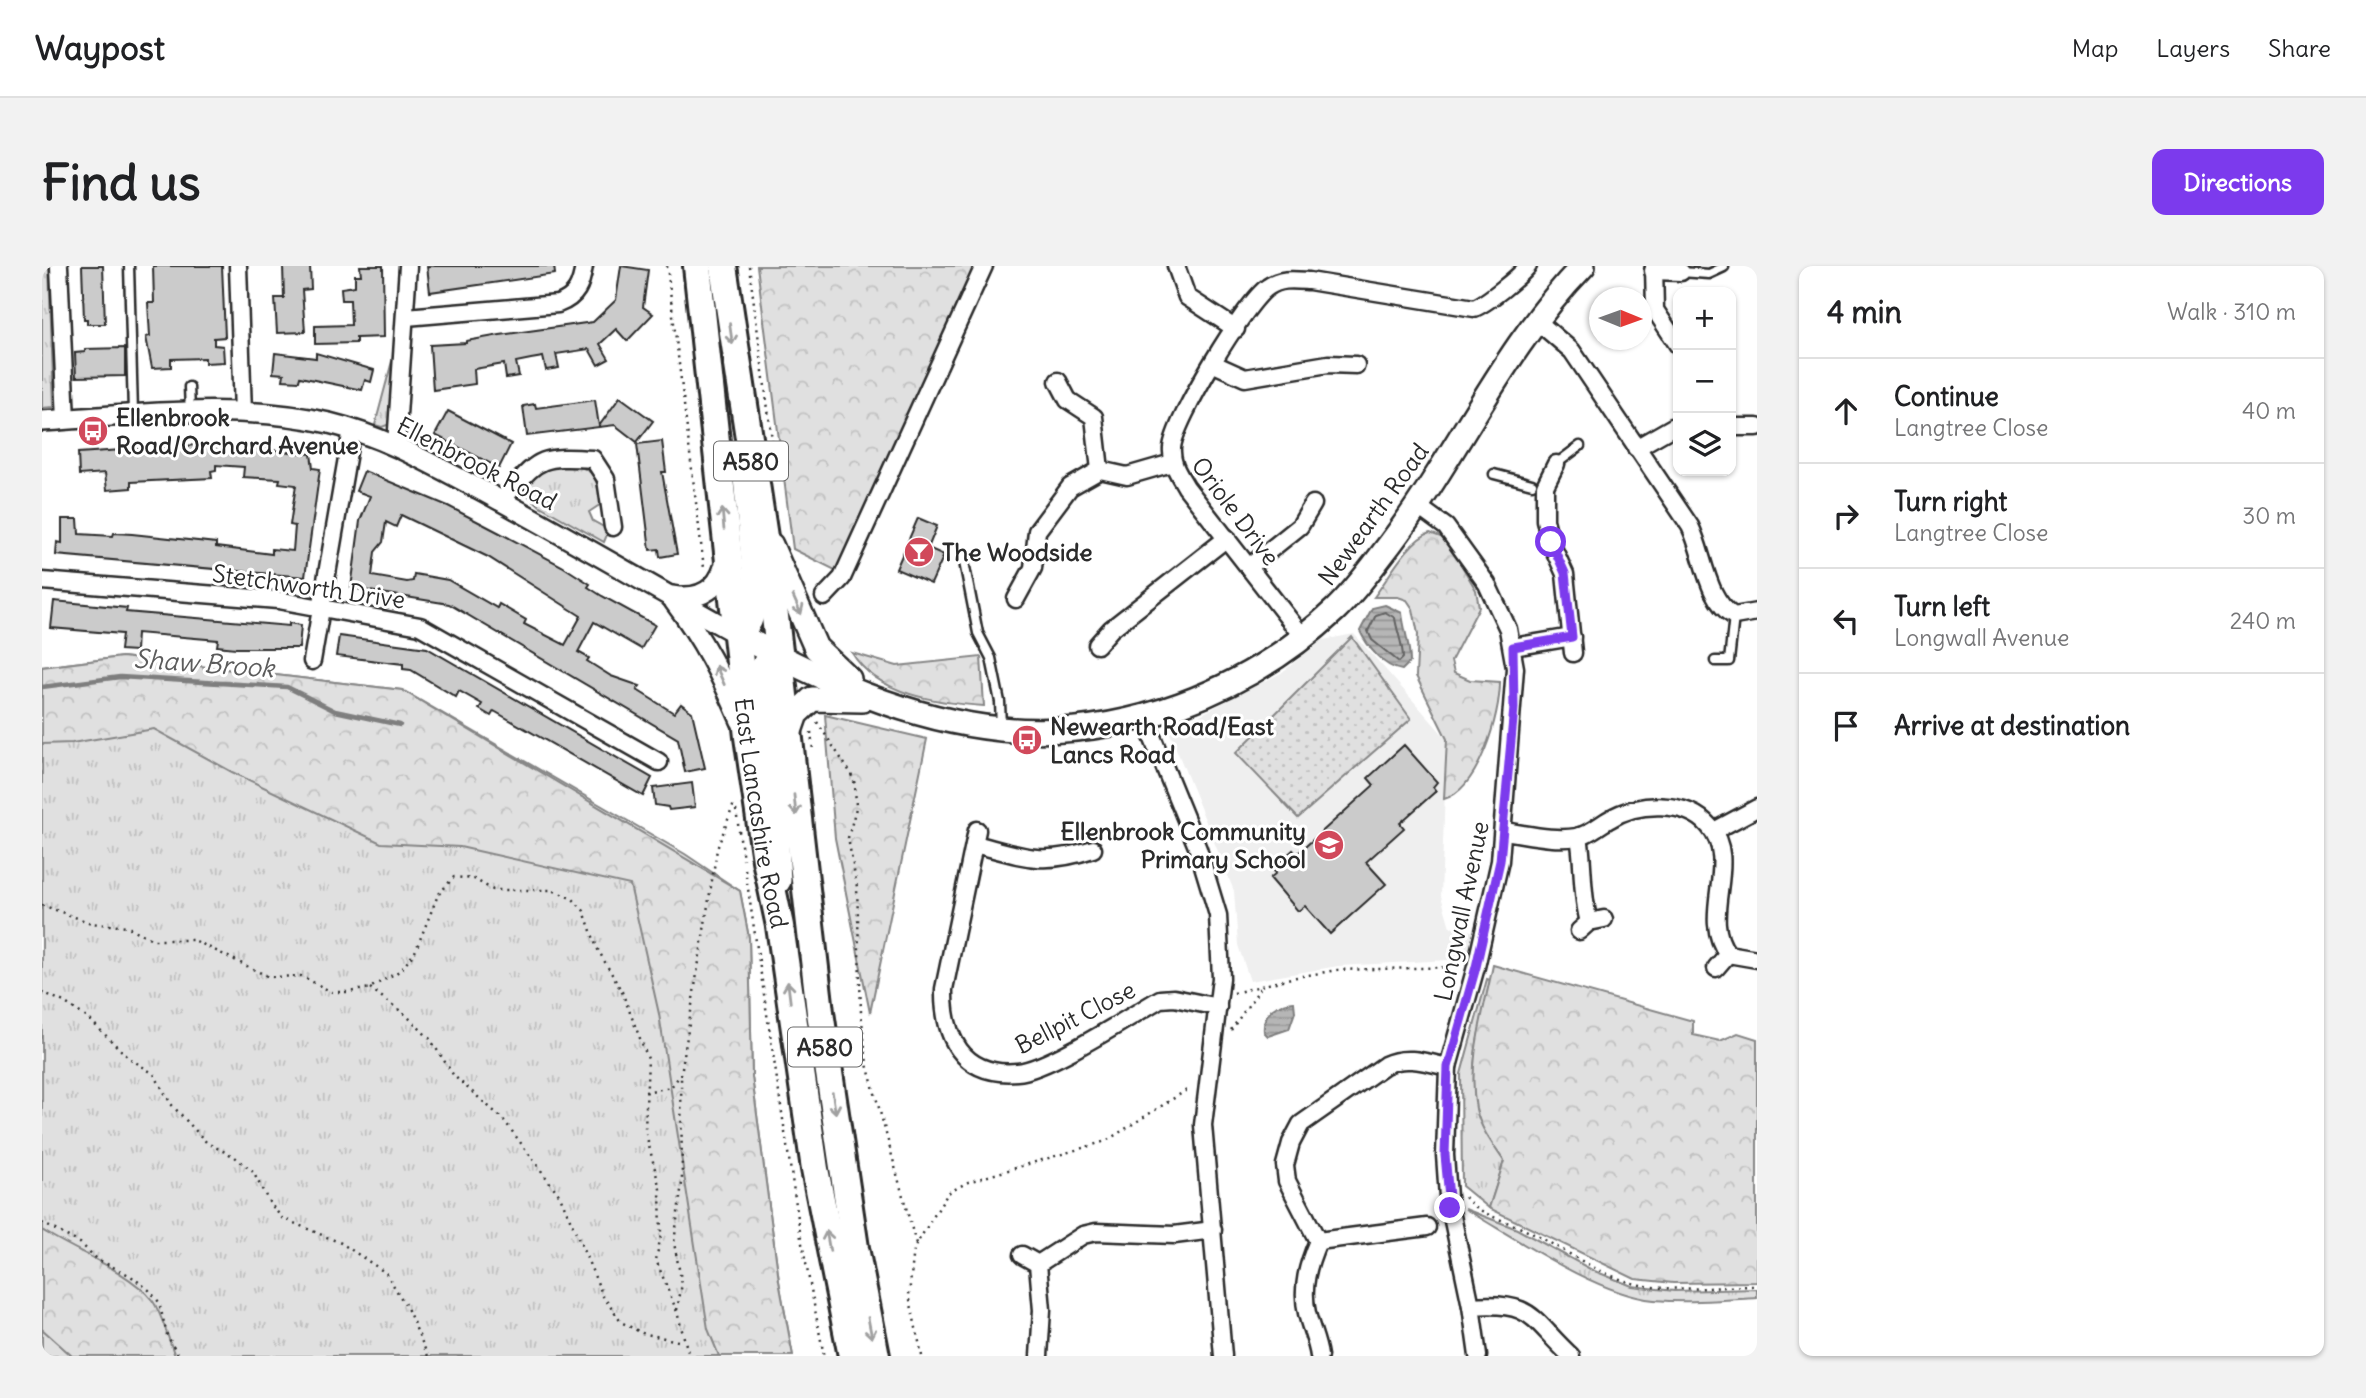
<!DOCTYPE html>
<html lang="en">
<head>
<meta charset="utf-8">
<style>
  body { margin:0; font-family:Delius,sans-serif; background:#f2f2f2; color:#202124 }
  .controls { position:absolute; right:21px; top:21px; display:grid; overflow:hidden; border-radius:14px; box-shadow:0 2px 5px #0004 }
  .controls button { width:63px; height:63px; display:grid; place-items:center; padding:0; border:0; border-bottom:2px solid #e0e0e0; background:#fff; color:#202124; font:35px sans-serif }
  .compass { position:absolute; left:1547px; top:21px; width:63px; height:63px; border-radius:50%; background:#fff; box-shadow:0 2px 5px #0004; rotate:91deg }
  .stop { position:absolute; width:21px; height:21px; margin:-16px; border:5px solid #7c3aed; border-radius:50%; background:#fff }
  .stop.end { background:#7c3aed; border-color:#fff; box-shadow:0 2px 7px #0008 }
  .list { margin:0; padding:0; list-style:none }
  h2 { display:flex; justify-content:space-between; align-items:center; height:91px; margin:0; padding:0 28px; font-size:30px }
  h2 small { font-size:23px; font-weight:400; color:#757577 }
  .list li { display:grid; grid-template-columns:46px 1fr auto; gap:21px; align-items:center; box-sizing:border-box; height:105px; padding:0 28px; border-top:2px solid #e0e0e0 }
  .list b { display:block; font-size:26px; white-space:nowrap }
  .list p { margin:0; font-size:23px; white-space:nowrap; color:#757577 }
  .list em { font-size:23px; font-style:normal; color:#757577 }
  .icon { flex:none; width:38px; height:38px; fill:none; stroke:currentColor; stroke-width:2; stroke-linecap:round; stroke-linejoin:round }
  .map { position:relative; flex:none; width:1715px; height:1090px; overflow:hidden; border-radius:14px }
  header { display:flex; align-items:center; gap:42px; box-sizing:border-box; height:98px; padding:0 35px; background:#fff; border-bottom:2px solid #e0e0e0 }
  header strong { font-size:33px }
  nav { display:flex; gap:38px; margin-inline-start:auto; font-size:24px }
  .intro { display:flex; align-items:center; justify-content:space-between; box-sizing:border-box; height:168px; padding:0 42px }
  h1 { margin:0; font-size:49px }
  .button { padding:18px 32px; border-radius:14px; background:#7c3aed; color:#fff; font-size:24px; font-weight:700 }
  main { display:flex; gap:42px; padding:0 42px }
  aside { flex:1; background:#fff; border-radius:14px; box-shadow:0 2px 5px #0004 }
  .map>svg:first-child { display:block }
  .built { fill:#efefef }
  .grass { fill:url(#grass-tufts); stroke:#868686; stroke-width:2 }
  .forest { fill:url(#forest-crowns); stroke:#868686; stroke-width:2 }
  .park { fill:url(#park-dots); stroke:#868686; stroke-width:2 }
  .water { fill:url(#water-rules); stroke:#7e7e7e; stroke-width:2 }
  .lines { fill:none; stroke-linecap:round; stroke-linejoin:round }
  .shore { stroke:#636363; stroke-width:2 }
  .stream { stroke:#7e7e7e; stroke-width:4.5 }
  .building { fill:#cbcbcb; stroke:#2b2b2b; stroke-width:2; fill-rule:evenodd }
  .service-casing { stroke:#2b2b2b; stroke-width:13 }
  .minor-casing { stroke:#2b2b2b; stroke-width:21 }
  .tertiary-casing { stroke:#2b2b2b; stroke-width:24 }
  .secondary-casing { stroke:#2b2b2b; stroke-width:28 }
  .trunk-casing { stroke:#2b2b2b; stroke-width:32 }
  .path { stroke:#2b2b2b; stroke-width:2.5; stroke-dasharray:2 5; stroke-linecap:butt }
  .service { stroke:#fff; stroke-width:8 }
  .minor { stroke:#fff; stroke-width:16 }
  .tertiary { stroke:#fff; stroke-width:19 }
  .secondary { stroke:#fff; stroke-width:23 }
  .trunk { stroke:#fff; stroke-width:26 }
  .oneway { stroke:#a0a0a0 }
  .route { stroke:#7c3aed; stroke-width:9 }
  .labels { text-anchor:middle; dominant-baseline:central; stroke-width:6; stroke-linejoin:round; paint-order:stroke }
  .shield { fill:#fff; stroke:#6b6b6b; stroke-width:2 }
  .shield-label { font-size:23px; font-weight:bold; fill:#2b2b2b }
  .poi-label { font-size:24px; font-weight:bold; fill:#2b2b2b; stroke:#fff; text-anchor:start }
  .street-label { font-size:24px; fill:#2b2b2b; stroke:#fff }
  .water-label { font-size:26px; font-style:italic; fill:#5c5c5c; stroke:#fff }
</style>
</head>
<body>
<header>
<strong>Waypost</strong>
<nav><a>Map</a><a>Layers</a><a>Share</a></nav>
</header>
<div class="intro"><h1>Find us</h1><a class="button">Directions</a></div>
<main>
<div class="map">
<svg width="1715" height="1090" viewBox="0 0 1715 1090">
  <defs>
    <pattern id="grass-tufts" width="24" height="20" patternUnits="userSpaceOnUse" patternTransform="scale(1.75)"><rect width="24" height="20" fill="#e0e0e0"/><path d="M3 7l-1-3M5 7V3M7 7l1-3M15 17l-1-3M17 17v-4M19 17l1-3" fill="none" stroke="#c0c0c0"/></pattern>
    <pattern id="forest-crowns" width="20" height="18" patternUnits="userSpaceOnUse" patternTransform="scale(1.75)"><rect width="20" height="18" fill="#e0e0e0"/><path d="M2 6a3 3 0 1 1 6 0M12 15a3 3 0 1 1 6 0" fill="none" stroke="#c0c0c0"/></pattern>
    <pattern id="park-dots" width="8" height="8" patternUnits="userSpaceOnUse" patternTransform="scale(1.75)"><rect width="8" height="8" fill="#e0e0e0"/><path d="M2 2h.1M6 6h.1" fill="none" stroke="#c0c0c0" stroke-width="1.8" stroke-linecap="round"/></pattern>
    <pattern id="water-rules" width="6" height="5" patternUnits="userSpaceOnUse" patternTransform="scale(1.75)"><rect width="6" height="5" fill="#b6b6b6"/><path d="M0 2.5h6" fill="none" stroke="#949494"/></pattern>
  </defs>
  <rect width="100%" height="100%" fill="#fff"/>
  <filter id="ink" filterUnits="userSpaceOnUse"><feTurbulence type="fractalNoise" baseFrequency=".0143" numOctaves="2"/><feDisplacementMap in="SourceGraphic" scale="14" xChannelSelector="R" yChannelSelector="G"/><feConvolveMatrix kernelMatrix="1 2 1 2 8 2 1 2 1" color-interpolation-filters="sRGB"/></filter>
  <g filter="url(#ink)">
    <!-- built -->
    <path class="built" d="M1312,368L1405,473L1399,630L1408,661L1435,666L1426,693L1296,700L1208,715L1196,679L1192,625L1127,465L1239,407L1281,374Z"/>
    <!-- grass -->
    <g class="grass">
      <path d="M0,0H7L12,141L0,142Z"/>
      <path d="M350,95L348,158L340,161L333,159Z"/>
      <path d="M536,199L551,208L562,236L547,246L551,255L567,264L562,276L498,240L481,225L502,200Z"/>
      <path d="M80,391L360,424L643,588L698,625L707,672L710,811L737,1015L751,1090H0V401Z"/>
      <path d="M1445,713L1448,714C1433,791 1415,825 1462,895L1447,942L1420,920L1419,808Z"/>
      <path d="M1423,943L1475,963L1550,1004L1590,1020L1632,1025L1715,1023V1032C1682,1034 1646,1037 1612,1034C1554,1028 1475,973 1423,943Z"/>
    </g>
    <!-- forest -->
    <g class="forest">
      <path d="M715,0H934L797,306L751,283Z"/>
      <path d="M1388,267L1404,273L1434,324L1437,341L1409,395L1412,407L1428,414L1458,416C1458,449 1437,523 1402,533L1405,473L1374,410L1376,368L1371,343L1365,334L1356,331H1332C1345,314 1368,272 1388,267Z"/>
      <path d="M810,387L855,400L939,391L942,440C897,437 835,429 810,387Z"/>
      <path d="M80,391L360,424L698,625L707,672L710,811L737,1015L751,1090H677L666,1063L617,748L588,619L418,581L339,577L190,506L112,463L30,477L0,478V401Z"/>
      <path d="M783,449L885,473L828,747L793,572Z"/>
      <path d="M1451,699L1651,755V769L1678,775L1696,767L1715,773V1016L1631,1017L1593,1013L1447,942L1462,895C1451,879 1438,862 1434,843C1425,796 1442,745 1451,699Z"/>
      <path d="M0,964C32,985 87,1005 110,1034C119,1045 127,1075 133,1090H30L0,1063Z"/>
    </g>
    <!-- park -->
    <path class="park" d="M1310,371L1369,453L1256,552L1194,487Z"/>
    <!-- water -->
    <g class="water">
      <path d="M1343,339L1360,347C1362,365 1368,378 1368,396L1360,404C1342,402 1325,380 1318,365L1330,342Z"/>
      <path d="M1252,736L1253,746L1247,763L1226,770L1222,766C1220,746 1234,738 1252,736Z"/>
    </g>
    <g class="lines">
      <!-- shore -->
      <path class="shore" d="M1343,346L1353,352C1355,366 1361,378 1361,392L1357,396L1330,374L1326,365L1334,349Z"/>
      <!-- stream -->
      <path class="stream" d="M0,421L78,411L245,421L293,445L358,459"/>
    </g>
    <!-- building -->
    <g class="building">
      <path d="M40,0H61L63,58H45V53H42Z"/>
      <path d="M111,0H180L183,71L172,72V79L181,80L182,96L163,97V92L129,93V101L110,102L104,71L108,70L106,37H112Z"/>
      <path d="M241,0H268L269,23L260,24L263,66L235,67L233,32H242Z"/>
      <path d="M318,0H341L342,71L314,72V77L273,78V60L309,59L308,34H300L299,22L313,20V9H319Z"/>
      <path d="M385,0H512L513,8L388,26Z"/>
      <path d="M579,0L606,4L601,41L611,48L585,75L574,63L558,78L567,93L556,99L547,83L514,88L517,102L504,104L501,91L489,93L474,96L477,110L464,112L462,98L432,103L433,118L391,124L388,79L424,77V75L458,69L551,56L574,34Z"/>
      <path d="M83,82V110L34,111L33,87L43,86V83Z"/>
      <path d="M233,87L274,92V87L332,104L329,116L323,114L320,124L258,111L257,115L241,114L242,108L231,107Z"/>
      <path d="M578,131L611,155L595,176L573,159L485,170L481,140L493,138L494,142L553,134L557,160Z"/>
      <path d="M406,145L469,178L457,202L393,169Z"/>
      <path d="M620,175L624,206H620L635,288L618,291L617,283L608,284L595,178Z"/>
      <path d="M170,178L269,188L271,202L278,203L263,311L14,289L15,276L20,277V253H36L37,268L71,270L72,267L90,268L174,277V281L230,288V283L251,285L253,260L248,259L254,219L237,217L238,213L201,211L202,201L174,199V204L169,205L170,212L89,216V222L65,224L63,207L37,209L36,187Z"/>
      <path d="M322,205L406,240L456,266L520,300L548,318L546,321L560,330L613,359L599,383L552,356L536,386L547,392L545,395L569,410L598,420L595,424L632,447L639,438L650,446L663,502L643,506L636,473L407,338L309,322L318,255L328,230L314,225ZM359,249L446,291L539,350L523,379L482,358L484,354L457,338L455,342L406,314L372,308L371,315L365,316L330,310L333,286L341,276L344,256L354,261Z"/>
      <path d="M876,252L895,260L886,282L902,289L889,318L854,303Z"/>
      <path d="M12,335L85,342L84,346L247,360V357L259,359L257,382H194L175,380L176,374L95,367L94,385L78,384L80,368L9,362Z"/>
      <path d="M297,370L385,382L610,512L601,530L452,445L449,450L437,443L440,438L417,425L414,431L369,404L361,403V398L294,390Z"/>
      <path d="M1362,479L1395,516L1391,521L1394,525L1358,557L1362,562L1324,596L1344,618L1288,668L1263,640L1256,645L1228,612L1234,607L1230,603L1251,584L1255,588L1332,519L1326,512Z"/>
      <path d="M650,517L653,541L627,544L626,541L613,539L611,522Z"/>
    </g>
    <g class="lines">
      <!-- service casing -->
      <g class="service-casing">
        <g id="service">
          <path d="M87,0L91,147"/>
          <path d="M1639,6L1667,8L1682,1"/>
          <path d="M147,121L148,144"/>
          <path d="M1514,198L1538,180"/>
          <path d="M1452,208L1490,218"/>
          <path d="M921,291L936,367L949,392L958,436L959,461"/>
          <path d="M1673,395H1687L1692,350"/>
        </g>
      </g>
      <!-- minor casing -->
      <g class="minor-casing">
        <g id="minor">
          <path d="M17,0L24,154"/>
          <path d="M196,0L201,147"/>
          <path d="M1134,0L1145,31L1194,63"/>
          <path d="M1612,0L1613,44L1636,79"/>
          <path d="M1611,5L1639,6"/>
          <path d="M364,51L516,38C535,31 539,19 542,0"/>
          <path d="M1494,54L1530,85L1648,260C1662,288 1664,334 1692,350L1715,346"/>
          <path d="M1172,98L1203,112L1286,98L1314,99"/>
          <path d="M1016,115L1026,134L1052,151L1058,204"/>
          <path d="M1689,161H1715"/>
          <path d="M354,179L366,0"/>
          <path d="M1594,182L1636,158"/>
          <path d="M1514,198L1503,220V254L1509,277L1523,308L1531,387"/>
          <path d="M459,235C497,194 493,189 551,193L564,213L571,261"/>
          <path d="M1374,239L1404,261L1445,318L1466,363L1473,402L1458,595L1434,701L1406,801L1403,889L1406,931L1429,1040L1436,1090"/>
          <path d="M1207,301L1258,260L1271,238"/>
          <path d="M0,315L236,334L378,360L617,496"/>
          <path d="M782,331L800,312L942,0"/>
          <path d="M974,333L991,302L995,265L1028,221L1058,204L1085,210L1130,197"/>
          <path d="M1261,371L1144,221C1136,207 1129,198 1130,182C1132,155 1203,36 1226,21C1239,12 1252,14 1267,15L1432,42C1444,38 1477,11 1486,0"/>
          <path d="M1055,379L1069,363L1185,272"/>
          <path d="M1471,381L1530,371"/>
          <path d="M270,395L310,163"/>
          <path d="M1102,451L1156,583L1176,649L1179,712L1161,859L1181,1090"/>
          <path d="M935,564L902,723C901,770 920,811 975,806C1006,804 1087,751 1118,733L1132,732L1176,741"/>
          <path d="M1461,565C1485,568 1511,575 1535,571C1548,568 1557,559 1568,553C1595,536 1645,534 1667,560C1699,596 1656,650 1686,688L1715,693"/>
          <path d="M1672,565L1715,542"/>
          <path d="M1537,570C1542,599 1539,628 1547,656"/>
          <path d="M933,578C983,591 1000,600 1051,583"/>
          <path d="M1537,665L1547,656L1562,653"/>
          <path d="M1674,702L1686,688"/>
          <path d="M1276,975L1385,961"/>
          <path d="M980,989L996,998L1041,969L1054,966L1132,969L1171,964"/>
          <path d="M996,998L1000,1044L997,1090"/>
          <path d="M1429,1040C1492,1035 1488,1052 1529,1090"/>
          <path d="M1277,1090C1275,1075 1268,1061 1265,1047C1259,1022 1266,998 1276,975L1245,915L1243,899L1249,877L1259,858L1343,799C1363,789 1384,796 1406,801"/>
        </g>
      </g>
      <!-- tertiary casing -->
      <g class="tertiary-casing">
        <g id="tertiary">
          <path d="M0,155C94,149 194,136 287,157C341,170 388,197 437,223C525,270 610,321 697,369C711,360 713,352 713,336L699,191"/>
          <path d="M631,330C660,335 679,321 684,293"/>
          <path d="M632,335C661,373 680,411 699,455"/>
        </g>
      </g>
      <!-- secondary casing -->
      <g class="secondary-casing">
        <g id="secondary">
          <path d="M729,279L774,382L807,413"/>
          <path d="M697,369C777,413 867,454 959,463C1079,475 1206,426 1293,344C1314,324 1331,300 1348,278C1416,188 1462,81 1541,0"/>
          <path d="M736,390L720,401L719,410L732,525L737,615"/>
          <path d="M746,471L754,448L770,433L820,434"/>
        </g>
      </g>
      <!-- trunk casing -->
      <g class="trunk-casing">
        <g id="trunk">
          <path id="s1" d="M655,0L706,471L724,594L738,660L773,903L810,1090"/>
          <path d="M681,0L730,324L778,746L813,982L834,1090"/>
        </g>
      </g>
      <!-- path -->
      <g class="path">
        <path d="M625,0L662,302"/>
        <path d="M707,0L731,181"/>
        <path d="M775,456L808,506L813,518L814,542L806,572L815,621L819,747L825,798L874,978"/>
        <path d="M769,466L771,484"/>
        <path d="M694,544L701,593"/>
        <path d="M703,603L759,972L782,1090"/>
        <path d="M0,639L49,657L86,661L112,674H152L227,711L259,710L290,726H307L328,722L359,704L373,686L396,629L412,611L432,613L451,624H510L531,633L542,645L555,682L580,726L606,793L603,864L618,923L619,969L614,994L635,1046L647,1090"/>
        <path d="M328,722L365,750L388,773L412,810L461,853L518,930L561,1030L579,1056L600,1067L640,1076"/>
        <path d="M0,726L22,736L47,753L87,792L112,808L129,838L165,877L193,891L211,906L227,936L240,952L299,977L344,1007L365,1042L386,1090"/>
        <path d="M1192,727L1249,712L1295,704L1417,701"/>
        <path d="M1189,764L1219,721"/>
        <path d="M603,826L629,821L639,808L675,583L693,535"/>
        <path d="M1423,931C1439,949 1456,952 1477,961C1515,978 1548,1004 1587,1016C1626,1028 1675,1020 1715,1020"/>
        <path d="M0,957L38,977L55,993L89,1010L107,1024L117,1036L125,1069L137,1090"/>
        <path d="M635,1044L640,1018L632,977L640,917L639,808"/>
        <path d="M880,1090L867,1029L872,982L906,927L926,916L1064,875L1148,822"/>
      </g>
      <!-- service -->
      <use href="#service" class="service"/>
      <!-- minor -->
      <use href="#minor" class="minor"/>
      <!-- tertiary -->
      <use href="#tertiary" class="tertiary"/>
      <!-- secondary -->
      <use href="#secondary" class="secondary"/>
      <!-- trunk -->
      <use href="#trunk" class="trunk"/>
    </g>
    <!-- one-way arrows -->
    <defs><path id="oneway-shaft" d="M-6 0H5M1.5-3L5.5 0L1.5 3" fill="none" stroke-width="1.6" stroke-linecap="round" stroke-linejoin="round" transform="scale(1.75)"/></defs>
    <g class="oneway">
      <use href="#oneway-shaft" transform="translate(689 68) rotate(82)"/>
      <use href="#oneway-shaft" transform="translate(681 253) rotate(-95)"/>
      <use href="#oneway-shaft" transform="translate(755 339) rotate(66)"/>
      <use href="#oneway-shaft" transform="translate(678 409) rotate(-114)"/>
      <use href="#oneway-shaft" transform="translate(753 539) rotate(84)"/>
      <use href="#oneway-shaft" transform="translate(747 726) rotate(-97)"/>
      <use href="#oneway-shaft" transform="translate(792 837) rotate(81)"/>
      <use href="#oneway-shaft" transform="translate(786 975) rotate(-100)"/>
      <use href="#oneway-shaft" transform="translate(828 1062) rotate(79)"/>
    </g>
  </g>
  <g class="lines" filter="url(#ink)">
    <!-- route -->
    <path class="route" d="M1408,942L1403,889L1406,801L1434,701L1458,595L1472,442L1471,381L1530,371L1523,307L1509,276"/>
  </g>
  <!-- icons -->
  <defs>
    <g id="bus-disc" transform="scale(1.575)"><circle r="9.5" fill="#d1495b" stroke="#fff"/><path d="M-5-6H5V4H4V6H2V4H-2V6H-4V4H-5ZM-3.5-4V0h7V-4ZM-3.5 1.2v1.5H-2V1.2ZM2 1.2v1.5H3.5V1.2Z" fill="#fff"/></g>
    <g id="bar-disc" transform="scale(1.575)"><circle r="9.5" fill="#d1495b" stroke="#fff"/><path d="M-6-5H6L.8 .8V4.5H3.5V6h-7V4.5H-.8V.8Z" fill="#fff"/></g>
    <g id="school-disc" transform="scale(1.575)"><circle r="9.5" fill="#d1495b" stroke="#fff"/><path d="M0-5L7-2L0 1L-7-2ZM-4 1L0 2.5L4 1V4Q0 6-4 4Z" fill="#fff"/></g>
  </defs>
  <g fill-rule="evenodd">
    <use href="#bus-disc" x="51" y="165"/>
    <use href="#bar-disc" x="877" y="286"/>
    <use href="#bus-disc" x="985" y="474"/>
    <use href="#school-disc" x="1287" y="579"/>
  </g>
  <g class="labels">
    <!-- shield labels -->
    <g class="shield">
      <rect x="672" y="175.5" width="74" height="39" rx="5"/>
      <rect x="746" y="761.5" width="74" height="39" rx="5"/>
    </g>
    <g class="shield-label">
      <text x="709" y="195">A580</text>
      <text x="783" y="781">A580</text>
    </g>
    <!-- poi labels -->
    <g class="poi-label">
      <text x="74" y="151">Ellenbrook<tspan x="74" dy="28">Road/Orchard Avenue</tspan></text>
      <text x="900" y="286">The Woodside</text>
      <text x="1008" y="460">Newearth Road/East<tspan x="1008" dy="28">Lancs Road</tspan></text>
      <text x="1264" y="565" text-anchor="end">Ellenbrook Community<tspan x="1264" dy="28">Primary School</tspan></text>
    </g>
    <!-- street labels -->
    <g class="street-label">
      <text transform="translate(435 197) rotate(27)">Ellenbrook Road</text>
      <text transform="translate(1194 245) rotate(53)">Oriole Drive</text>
      <text transform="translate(1331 248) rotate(-54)">Newearth Road</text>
      <text transform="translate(267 320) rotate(8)">Stetchworth Drive</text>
      <text stroke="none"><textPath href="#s1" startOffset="551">East Lancashire Road</textPath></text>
      <text transform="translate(1419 645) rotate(-78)">Longwall Avenue</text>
      <text transform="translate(1033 751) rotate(-27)">Bellpit Close</text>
    </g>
    <!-- water labels -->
    <g class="water-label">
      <text transform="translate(162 397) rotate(4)">Shaw Brook</text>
    </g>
  </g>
</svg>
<div class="controls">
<button>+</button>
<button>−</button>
<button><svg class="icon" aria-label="layers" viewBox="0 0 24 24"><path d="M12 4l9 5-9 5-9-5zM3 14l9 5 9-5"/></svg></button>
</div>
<svg class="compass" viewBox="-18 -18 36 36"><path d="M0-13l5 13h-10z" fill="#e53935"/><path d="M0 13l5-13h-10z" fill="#757577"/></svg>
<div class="stop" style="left:1509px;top:276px"></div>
<div class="stop end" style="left:1408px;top:942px"></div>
</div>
<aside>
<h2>4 min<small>Walk · 310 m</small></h2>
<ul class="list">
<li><svg class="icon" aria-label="ahead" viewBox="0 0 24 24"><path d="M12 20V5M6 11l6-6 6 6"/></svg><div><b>Continue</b><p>Langtree Close</p></div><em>40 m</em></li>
<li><svg class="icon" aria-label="right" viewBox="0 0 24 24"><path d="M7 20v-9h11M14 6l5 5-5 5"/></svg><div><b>Turn right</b><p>Langtree Close</p></div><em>30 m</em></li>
<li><svg class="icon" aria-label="left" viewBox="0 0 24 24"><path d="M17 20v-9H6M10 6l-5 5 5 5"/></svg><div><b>Turn left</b><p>Longwall Avenue</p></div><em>240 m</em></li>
<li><svg class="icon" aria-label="arrive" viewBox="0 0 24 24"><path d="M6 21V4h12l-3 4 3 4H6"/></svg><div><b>Arrive at destination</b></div></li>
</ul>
</aside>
</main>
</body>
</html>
